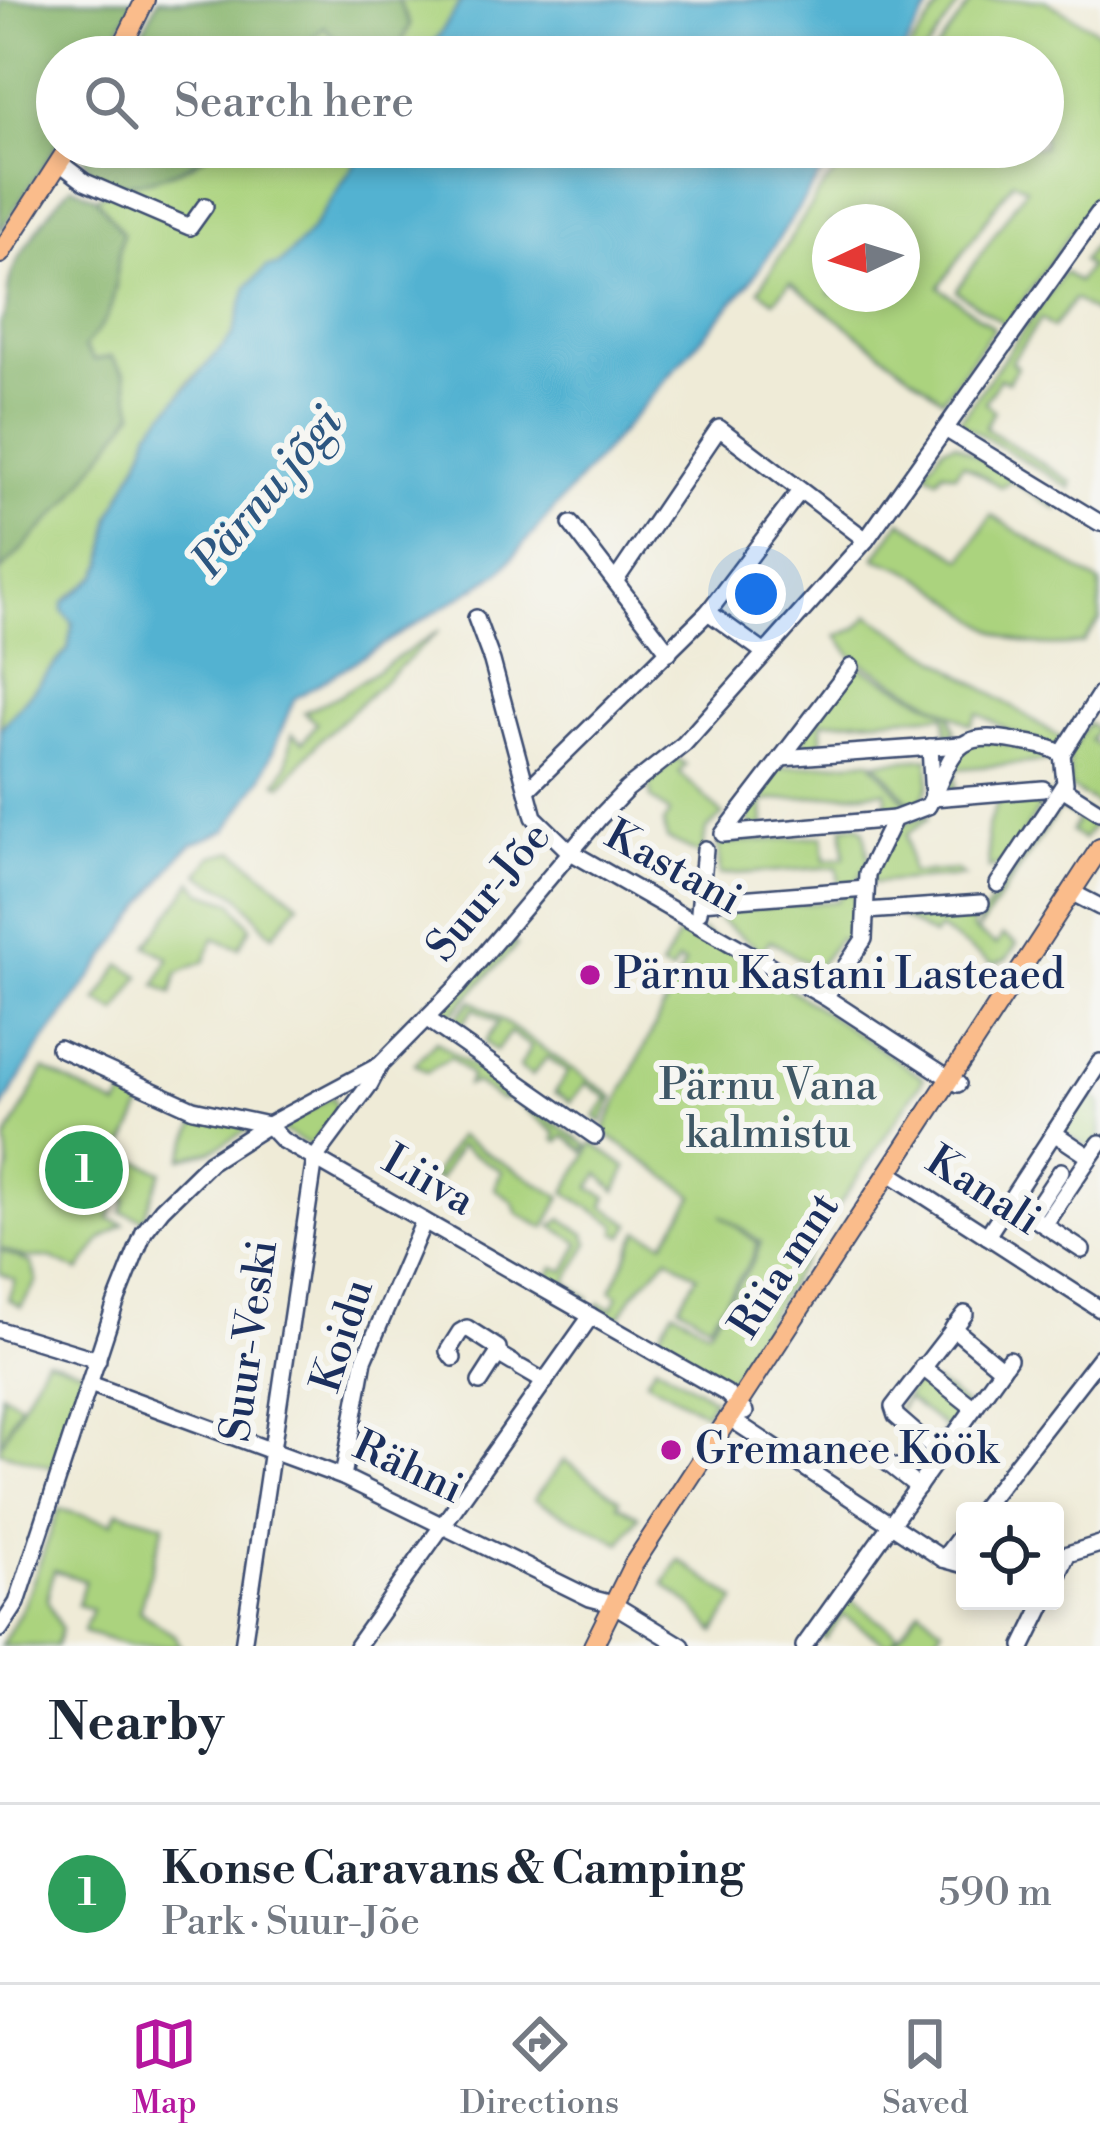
<!DOCTYPE html>
<html lang="en">
<head>
<meta charset="utf-8">
<style>
  body { margin:0; font-family:"Libre Bodoni",serif; background:#f2f2f3; color:#1f2937 }
  .controls { position:absolute; right:36px; bottom:36px; display:grid; overflow:hidden; border-radius:12px; box-shadow:0 6px 18px #0003 }
  .controls button { width:108px; height:108px; display:grid; place-items:center; padding:0; border:0; border-bottom:3px solid #e0e1e3; background:#fff; color:#1f2937; font:60px sans-serif }
  .compass { position:absolute; left:812px; top:204px; width:108px; height:108px; border-radius:50%; background:#fff; box-shadow:0 6px 18px #0003; rotate:266deg }
  .you { position:absolute; left:756px; top:594px; width:42px; height:42px; margin:-30px; border:9px solid #fff; border-radius:50%; background:#1a73e8; box-shadow:0 0 0 18px #1a73e833 }
  .badge { display:grid; place-items:center; width:78px; height:78px; border-radius:50%; background:#b5179e; color:#fff; font-size:39px; font-weight:700 }
  .pin { position:absolute; translate:-50% -50%; border:6px solid #fff; box-shadow:0 3px 12px #0006 }
  .list { margin:0; padding:0; list-style:none }
  h2 { display:flex; justify-content:space-between; align-items:center; height:156px; margin:0; padding:0 48px; font-size:51px }
  h2 small { font-size:39px; font-weight:400; color:#747a83 }
  .list li { display:grid; grid-template-columns:78px 1fr auto; gap:36px; align-items:center; box-sizing:border-box; height:180px; padding:0 48px; border-top:3px solid #e0e1e3 }
  .list b { display:block; font-size:45px; white-space:nowrap }
  .list p { margin:0; font-size:39px; white-space:nowrap; color:#747a83 }
  .list em { font-size:39px; font-style:normal; color:#747a83 }
  .icon { flex:none; width:66px; height:66px; fill:none; stroke:currentColor; stroke-width:2; stroke-linecap:round; stroke-linejoin:round }
  .map { position:relative; flex:none; width:1100px; height:1646px; overflow:hidden }
  .search { position:absolute; background:#fff; box-shadow:0 6px 18px #0003; left:36px; right:36px; top:36px; height:132px; display:flex; align-items:center; gap:30px; box-sizing:border-box; padding:0 42px; border-radius:66px; color:#747a83; font-size:45px }
  .sheet { height:336px; background:#fff }
  nav { display:flex; justify-content:space-around; align-items:center; box-sizing:border-box; height:168px; border-top:3px solid #e0e1e3; background:#fff; font-size:33px; color:#747a83 }
  nav a { display:grid; justify-items:center; gap:6px }
  nav .on { color:#b5179e }
  .map>svg:first-child { display:block }
  .green { fill:#abd37e; stroke:#63816e; stroke-width:3; fill-rule:evenodd }
  .forest { fill:#88b56d; stroke:#527266; stroke-width:3 }
  .water { fill:#52b2d1; stroke:#367098; stroke-width:3 }
  .lines { fill:none; stroke-linecap:round; stroke-linejoin:round }
  .minor-casing { stroke:#3b4b70; stroke-width:20 }
  .major-casing { stroke:#3b4b70; stroke-width:22 }
  .minor { stroke:#fff; stroke-width:15 }
  .major { stroke:#fabc8b; stroke-width:18 }
  .poi-dot { fill:#b5179e; stroke:#f6f6f2; stroke-width:4.5 }
  .labels { text-anchor:middle; dominant-baseline:central; stroke-width:12; stroke-linejoin:round; paint-order:stroke }
  .street-label { font-size:42px; fill:#1b2f5e; stroke:#f6f6f2 }
  .poi-label { font-size:42px; fill:#1b2f5e; stroke:#f6f6f2; text-anchor:start }
  .park-label { font-size:42px; fill:#3f5866; stroke:#f6f6f2 }
  .water-label { font-size:45px; font-style:italic; fill:#2c5680; stroke:#f6f6f2 }
</style>
</head>
<body>
<div class="map">
<svg width="1100" height="1646" viewBox="0 0 1100 1646">
  <rect width="100%" height="100%" fill="#f6f6f2"/>
  <filter id="ink" filterUnits="userSpaceOnUse"><feTurbulence type="fractalNoise" baseFrequency=".00833" numOctaves="2"/><feDisplacementMap in="SourceGraphic" scale="24" xChannelSelector="R" yChannelSelector="G"/><feConvolveMatrix kernelMatrix="1 2 1 2 8 2 1 2 1" color-interpolation-filters="sRGB"/></filter>
  <filter id="wash" filterUnits="userSpaceOnUse"><feTurbulence type="fractalNoise" baseFrequency=".004" numOctaves="4" result="noise"/><feDisplacementMap in="SourceGraphic" scale="48" xChannelSelector="R" yChannelSelector="G"/><feGaussianBlur stdDeviation="2.7" result="paint"/><feColorMatrix in="noise" values="0 0 0 0 0 0 0 0 0 0 0 0 0 0 0 0 0 1.4 0 .05"/><feComposite in="paint" operator="in"/></filter>
  <g filter="url(#wash)">
    <rect width="100%" height="100%" fill="#efebd7"/>
    <!-- green -->
    <g class="green">
      <path d="M398,0H462L425,57H395L410,25Z"/>
      <path d="M945,0H962L922,57H904Z"/>
      <path d="M973,0H1044L1100,32V191L1006,325L956,291L1026,188L1013,181L939,287L994,328L943,399L790,283L774,301L759,290L818,194L856,147H1043V57H931ZM830,222H902V294H830Z"/>
      <path d="M325,26L348,57H291Z"/>
      <path d="M213,147H366L310,232L242,304L233,335L222,350L188,382L174,405L150,430L144,450L111,517L104,564L97,576L69,597L63,611L73,623L68,649L0,729V572L71,499L134,412L125,374L111,357L94,360L84,347L116,289L117,254L123,233L96,198C130,175 188,182 213,147Z"/>
      <path d="M1100,236V317L1074,299L1053,328L1041,319L1011,362L1017,367L1008,382L1000,378L985,402L994,411L985,428L1072,482L1071,488L961,423V419L1064,272L1077,282L1089,267L1082,261Z"/>
      <path d="M955,443L1056,502L1057,509L1011,480L1001,487L963,464L955,474L943,471L937,479L925,471L943,447Z"/>
      <path d="M991,515L1100,583V620L1083,643C991,658 978,607 911,572C900,566 887,562 875,558L901,521L963,559Z"/>
      <path d="M869,615L1064,740L1058,750L1009,731L978,713L971,725L854,658L837,636L856,629Z"/>
      <path d="M440,630L320,740L282,785L277,783L287,765L292,734L303,742L317,723L304,712L338,696Z"/>
      <path d="M856,665L950,714L955,732L947,736L945,715L822,722V748L809,749L803,735Z"/>
      <path d="M1088,723L1097,729L1090,740L1100,747V806L1070,787L1069,755Z"/>
      <path d="M981,737L1047,755L1050,761L955,769L956,789L939,791L963,748Z"/>
      <path d="M677,758L686,765L679,772L723,815L706,830L702,855L667,839L663,823L670,813L651,798L649,783Z"/>
      <path d="M928,758C930,777 932,796 913,806L876,762Z"/>
      <path d="M870,760L910,807L888,813L886,791L763,801L764,826L750,827L748,805L777,768Z"/>
      <path d="M1048,794L1005,863L989,869L987,828L999,798Z"/>
      <path d="M1062,798L1098,818L1083,840L1071,832L1078,819L1060,808L978,931L980,919Z"/>
      <path d="M927,815L928,819L907,834L911,873L956,870L963,876L872,883V873L895,827Z"/>
      <path d="M858,825L864,830L869,862L855,883L839,884L837,867L720,875L718,844L823,836L825,860L844,858L843,826Z"/>
      <path d="M235,851L299,903L273,935C257,924 252,905 237,895C226,887 211,883 199,874L213,856Z"/>
      <path d="M193,881L202,892L232,902L251,927L239,948L214,938L205,961L178,973L172,993L156,985L169,958L147,946Z"/>
      <path d="M855,892L854,944L852,947L839,939L816,969L770,940L762,951L719,920L718,911L837,901L841,894Z"/>
      <path d="M972,911L973,930L996,945L1003,935L1017,944L1006,960L992,964L939,929L933,936L900,916Z"/>
      <path d="M702,931L924,1078L821,1232L726,1386L653,1343L674,1310L708,1330L754,1260L761,1242L721,1215L758,1243L752,1259L709,1324L679,1305L697,1276L668,1257L633,1295L618,1320L597,1308L599,1303L612,1309L618,1296L611,1291L639,1231L664,1242L694,1196L603,1132L685,964L678,961L671,973L661,968L679,934L696,942Z"/>
      <path d="M507,933L517,945L441,1025L440,1012L498,951V943Z"/>
      <path d="M121,964L140,976L117,1012L97,1001Z"/>
      <path d="M472,1000L614,1097L602,1122L595,1117L608,1098L586,1083L571,1102L555,1092L568,1072L547,1057L532,1076L519,1067L531,1047L510,1032L496,1051L485,1042L498,1023L474,1008L454,1035L445,1030Z"/>
      <path d="M436,1041L588,1146L584,1151L564,1136L558,1142L554,1139L556,1133L513,1100L499,1099L476,1083L467,1085L471,1076L451,1057L427,1072L415,1064Z"/>
      <path d="M44,1069L118,1107L127,1090L146,1099L121,1153L162,1172L143,1219L122,1212L126,1199L117,1196L109,1219L124,1224L101,1240L79,1271L50,1258H24L0,1248V1207L9,1168L6,1140Z"/>
      <path d="M1087,1094L1100,1102V1139L1093,1149L1062,1133Z"/>
      <path d="M333,1096L338,1113L310,1145L278,1129Z"/>
      <path d="M199,1114L252,1127L211,1151L182,1158Z"/>
      <path d="M458,1136L561,1197L545,1228L518,1214L513,1202L494,1188L502,1171L459,1146L439,1180L432,1177Z"/>
      <path d="M593,1143L627,1168L616,1191L599,1174L590,1188L607,1197L603,1206L631,1224L624,1236L616,1233L617,1225L565,1192Z"/>
      <path d="M562,1219L585,1234L589,1243L566,1282L589,1298L587,1301L547,1279L554,1267L565,1271L580,1243L552,1226Z"/>
      <path d="M0,1250L32,1264L37,1281L21,1307L8,1299L15,1280L0,1273Z"/>
      <path d="M46,1359L84,1371L54,1468L0,1451L2,1393L20,1403L1,1444Z"/>
      <path d="M656,1364L714,1399L705,1413L646,1380Z"/>
      <path d="M916,1379L930,1389L935,1382L967,1406L939,1445L927,1436L938,1441L946,1428L907,1398L897,1412Z"/>
      <path d="M564,1460L620,1499L618,1504L639,1516L621,1543L534,1499Z"/>
      <path d="M59,1509L112,1523L118,1511L164,1524L139,1611L174,1635L181,1646H131L83,1632L92,1609L77,1605L85,1581L54,1570L47,1600L61,1628L56,1646H1L25,1603Z"/>
      <path d="M679,1560L736,1600L715,1632L691,1605L664,1584Z"/>
      <path d="M845,1596L898,1634L889,1646L843,1615L825,1639L819,1636Z"/>
      <path d="M920,1608L942,1628L932,1646H891Z"/>
    </g>
    <!-- forest -->
    <g class="forest">
      <path d="M0,0H134L106,57H57V145L0,232Z"/>
      <path d="M158,0H398L410,25L395,57H348L325,27L291,57H130Z"/>
      <path d="M86,147H213C197,169 118,198 94,176C89,171 87,164 84,158Z"/>
      <path d="M72,186L96,198L123,233C115,260 119,288 108,314C103,326 92,337 84,348L94,360L111,357L125,375L134,412L71,499L0,572V323C11,306 5,294 11,276C17,255 56,201 72,186Z"/>
    </g>
    <!-- water -->
    <g class="water">
      <path d="M462,0H934L899,57H425Z"/>
      <path d="M366,147H846L836,163L824,169L751,281L499,573L294,699L262,777L227,830L193,844L181,854L33,1057L0,1112V729L68,650L73,623L63,611V603L97,576L104,564L111,517L144,450L150,430L233,335L247,287L267,267L279,265L310,232Z"/>
    </g>
  </g>
  <g filter="url(#ink)">
    <g class="lines">
      <!-- minor casing -->
      <g class="minor-casing">
        <g id="minor">
          <path d="M60,163L85,182L190,227L205,206"/>
          <path d="M947,430L1100,523"/>
          <path d="M571,524L669,652"/>
          <path d="M616,580L719,428L866,540"/>
          <path d="M708,612L765,653"/>
          <path d="M476,618L492,661L534,817L569,851L825,997L958,1084"/>
          <path d="M851,667L723,834L894,819"/>
          <path d="M930,747L933,798L1043,789"/>
          <path d="M781,758L960,745"/>
          <path d="M1062,788L1100,812"/>
          <path d="M527,790L708,612L800,491"/>
          <path d="M998,884L1065,783L1062,754"/>
          <path d="M1071,892L1100,907"/>
          <path d="M701,902L866,889"/>
          <path d="M866,911L981,903"/>
          <path d="M699,912L705,849"/>
          <path d="M825,997L864,939L867,874L894,819L928,806C955,755 950,729 1015,741C1031,744 1047,745 1062,754L1100,694"/>
          <path d="M426,1018L595,1136"/>
          <path d="M59,1048L193,1109L268,1125L282,1140L726,1393L745,1412"/>
          <path d="M1054,1133L1090,1157L1100,1143"/>
          <path d="M888,1172L1100,1309"/>
          <path d="M1009,1202L1082,1250"/>
          <path d="M1031,1216L1061,1171"/>
          <path d="M1044,1225L1090,1157"/>
          <path d="M987,1236L1100,1062"/>
          <path d="M953,1328L1002,1369"/>
          <path d="M0,1330L98,1360"/>
          <path d="M453,1358L448,1351L460,1332L467,1328L498,1348V1354"/>
          <path d="M922,1367L974,1408"/>
          <path d="M521,1368L545,1382"/>
          <path d="M480,1382L498,1354L513,1363"/>
          <path d="M90,1384L343,1477L590,1598L613,1604L682,1646"/>
          <path d="M728,1417L943,1559L965,1565"/>
          <path d="M870,1449L918,1487"/>
          <path d="M941,1455L896,1416L893,1407L965,1314"/>
          <path d="M343,1477L364,1360L424,1221"/>
          <path d="M980,1511L1100,1357"/>
          <path d="M1055,1558L1100,1544"/>
          <path d="M943,1559L965,1530"/>
          <path d="M1055,1582L1066,1557"/>
          <path d="M0,1629L17,1603L115,1305L144,1232L162,1209L210,1162L268,1125L380,1065L458,986L600,817L627,789L684,744L866,540L1100,211"/>
          <path d="M243,1646L315,1158L370,1084L380,1065"/>
          <path d="M357,1646L591,1316"/>
          <path d="M804,1646L1009,1359"/>
          <path d="M1023,1646L1045,1601"/>
        </g>
      </g>
      <!-- major casing -->
      <g class="major-casing">
        <g id="major">
          <path d="M117,57L145,0"/>
          <path d="M0,254L69,147"/>
          <path d="M593,1646L633,1565L1100,848"/>
        </g>
      </g>
      <!-- minor -->
      <use href="#minor" class="minor"/>
      <!-- major -->
      <use href="#major" class="major"/>
    </g>
  </g>
  <!-- markers -->
  <g class="poi-dot">
    <circle cx="590" cy="975" r="12"/>
    <circle cx="671" cy="1450" r="12"/>
  </g>
  <g class="labels">
    <!-- street labels -->
    <g class="street-label">
      <text transform="translate(673 868) rotate(29)">Kastani</text>
      <text transform="translate(489 892) rotate(-50)">Suur-Jõe</text>
      <text transform="translate(428 1181) rotate(30)">Liiva</text>
      <text transform="translate(983 1191) rotate(33)">Kanali</text>
      <text transform="translate(785 1266) rotate(-57)">Riia mnt</text>
      <text transform="translate(343 1336) rotate(-72)">Koidu</text>
      <text transform="translate(250 1341) rotate(-82)">Suur-Veski</text>
      <text transform="translate(408 1468) rotate(25)">Rähni</text>
    </g>
    <!-- poi labels -->
    <g class="poi-label">
      <text x="614" y="975">Pärnu Kastani Lasteaed</text>
      <text x="695" y="1450">Gremanee Köök</text>
    </g>
    <!-- park labels -->
    <g class="park-label">
      <text x="768" y="1086">Pärnu Vana<tspan x="768" dy="48">kalmistu</tspan></text>
    </g>
    <!-- water labels -->
    <g class="water-label">
      <text transform="translate(268 492) rotate(-50)">Pärnu jõgi</text>
    </g>
  </g>
</svg>
<div class="controls">
<button><svg class="icon" aria-label="locate" viewBox="0 0 24 24"><circle cx="12" cy="12" r="6"/><path d="M12 2v4M12 18v4M2 12h4M18 12h4"/></svg></button>
</div>
<svg class="compass" viewBox="-18 -18 36 36"><path d="M0-13l5 13h-10z" fill="#e53935"/><path d="M0 13l5-13h-10z" fill="#747a83"/></svg>
<div class="you"></div>
<div class="pin badge" style="left:84px;top:1170px;background:#2e9e5b">1</div>
<div class="search"><svg class="icon" aria-label="search" viewBox="0 0 24 24"><circle cx="10" cy="10" r="6"/><path d="M15 15l6 6"/></svg>Search here</div>
</div>
<section class="sheet">
<h2>Nearby<small></small></h2>
<ul class="list">
<li><span class="badge" style="background:#2e9e5b">1</span><div><b>Konse Caravans &amp; Camping</b><p>Park · Suur-Jõe</p></div><em>590 m</em></li>
</ul>
</section>
<nav>
<a class="on"><svg class="icon" aria-label="map" viewBox="0 0 24 24"><path d="M3 6l6-2 6 2 6-2v14l-6 2-6-2-6 2zM9 4v14M15 6v14"/></svg>Map</a>
<a><svg class="icon" aria-label="directions" viewBox="0 0 24 24"><path d="M12 3l9 9-9 9-9-9zM9 14v-3h6M13 9l2 2-2 2"/></svg>Directions</a>
<a><svg class="icon" aria-label="saved" viewBox="0 0 24 24"><path d="M7 4h10v16l-5-4-5 4z"/></svg>Saved</a>
</nav>
</body>
</html>
